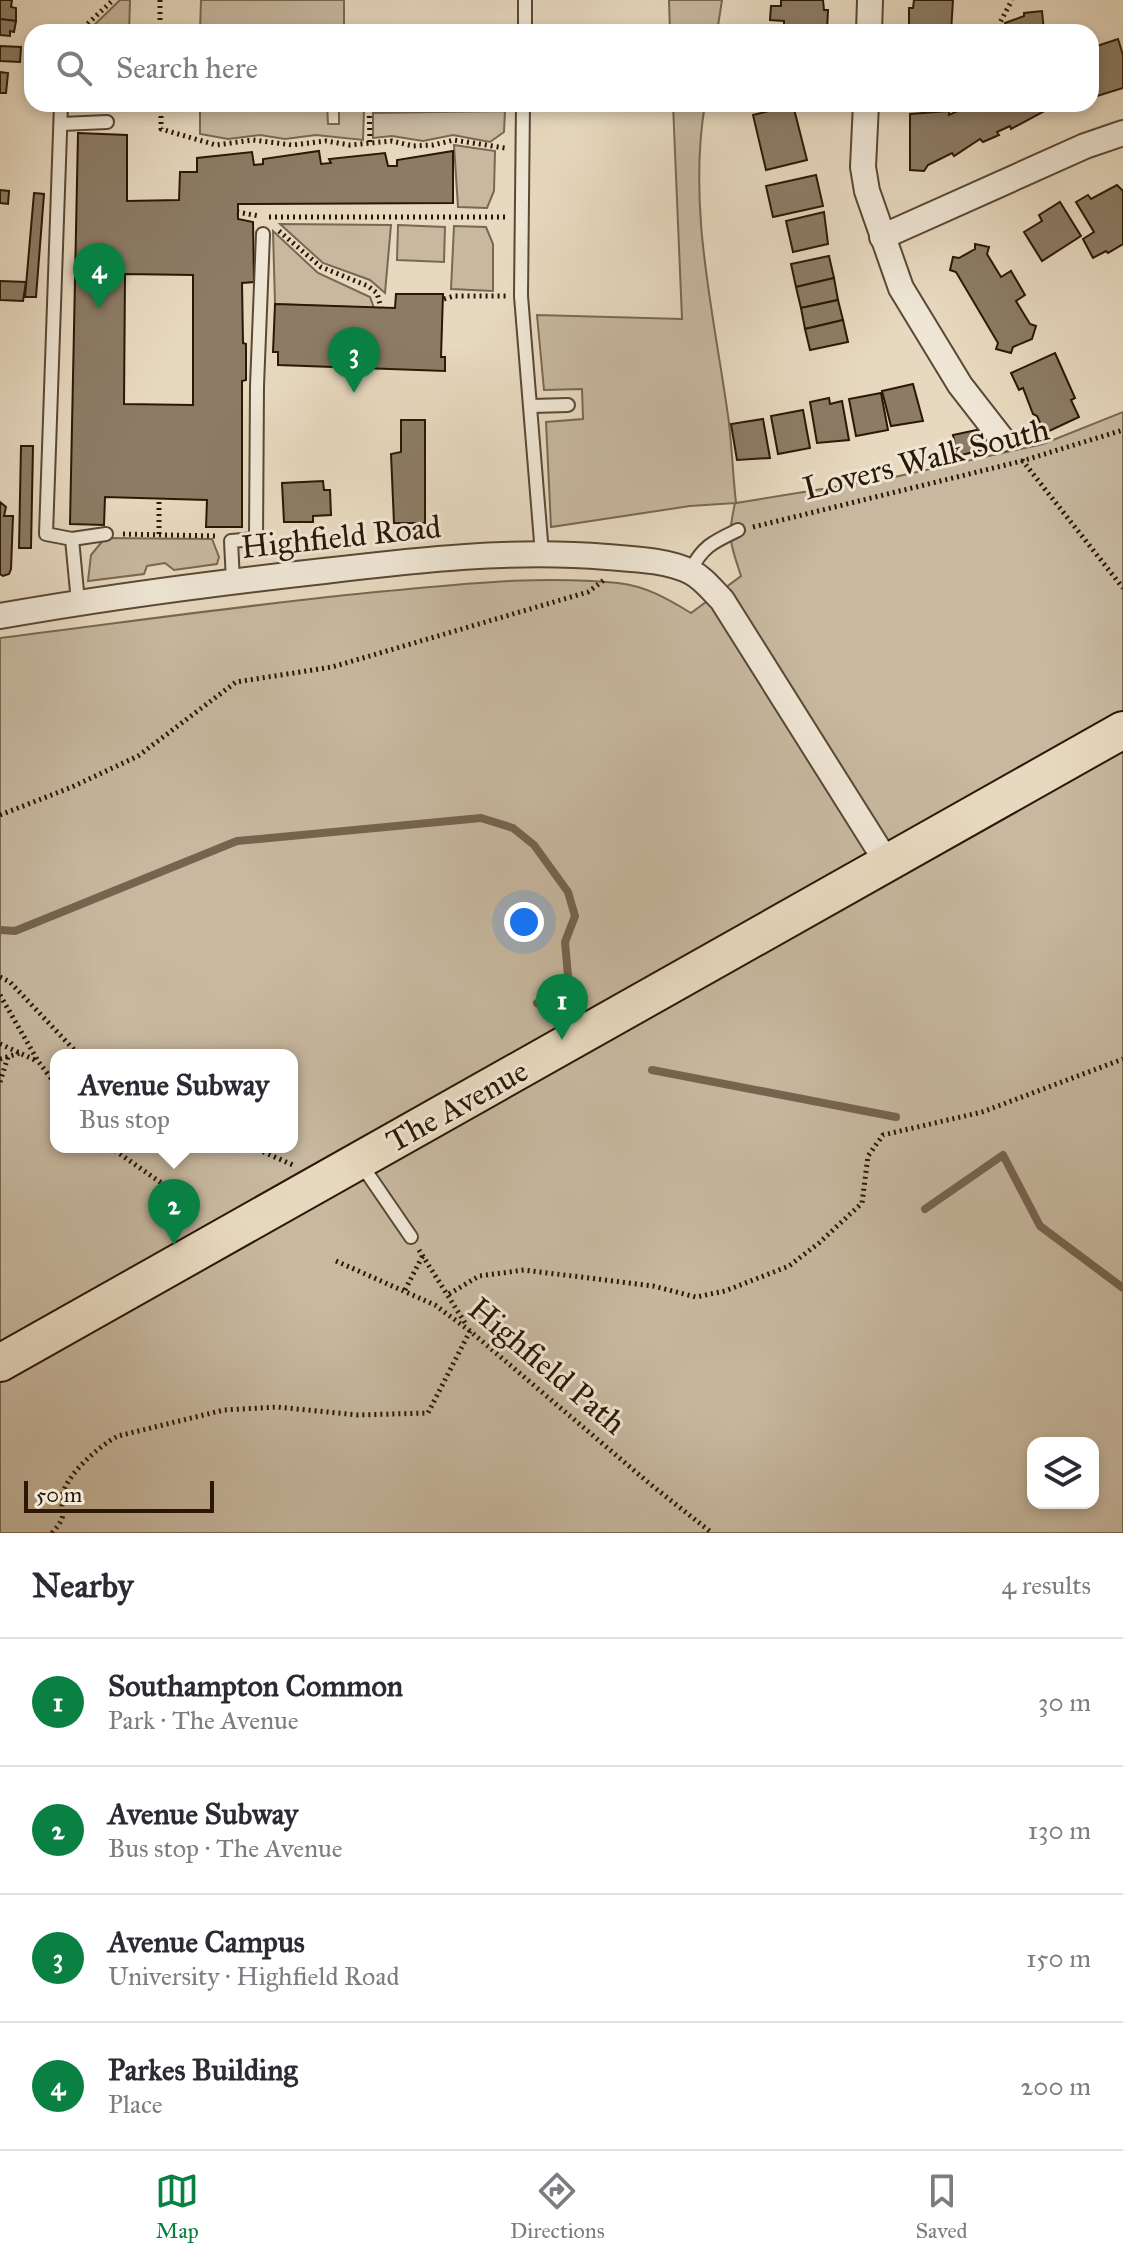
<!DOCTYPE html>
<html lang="en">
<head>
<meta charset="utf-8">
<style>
  body { margin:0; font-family:"IM FELL Great Primer",serif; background:#f2f2f3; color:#2b2b33 }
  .controls { position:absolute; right:24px; bottom:24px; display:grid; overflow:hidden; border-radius:16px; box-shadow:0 4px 12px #0003 }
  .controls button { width:72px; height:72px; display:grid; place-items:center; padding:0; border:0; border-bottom:2px solid #e1e1e2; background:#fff; color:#2b2b33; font:40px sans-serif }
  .scale { position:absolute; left:24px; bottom:20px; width:190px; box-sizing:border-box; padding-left:8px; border:4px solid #2a1805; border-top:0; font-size:22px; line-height:28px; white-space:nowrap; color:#2a1805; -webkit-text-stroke:6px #efe6d5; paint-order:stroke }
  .you { position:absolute; left:524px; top:922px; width:28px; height:28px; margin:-20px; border:6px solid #fff; border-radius:50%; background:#1a73e8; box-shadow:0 0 0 12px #1a73e833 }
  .badge { display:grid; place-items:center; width:52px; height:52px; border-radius:50%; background:#0b8043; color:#fff; font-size:26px; font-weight:700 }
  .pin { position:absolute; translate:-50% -66px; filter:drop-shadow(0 2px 4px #0008) }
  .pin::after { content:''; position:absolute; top:42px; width:28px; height:24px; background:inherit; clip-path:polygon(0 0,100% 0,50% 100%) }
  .popup { position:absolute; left:50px; top:1049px; width:248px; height:104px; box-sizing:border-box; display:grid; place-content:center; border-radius:16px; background:#fff; filter:drop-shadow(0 2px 6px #0005); font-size:26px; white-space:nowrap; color:#7c7c81 }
  .popup b { font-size:30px; color:#2b2b33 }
  .popup::after { content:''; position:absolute; left:50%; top:100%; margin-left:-16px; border:16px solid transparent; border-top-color:#fff }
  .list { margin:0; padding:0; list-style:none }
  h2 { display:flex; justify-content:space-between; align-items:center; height:104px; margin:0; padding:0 32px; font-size:34px }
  h2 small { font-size:26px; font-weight:400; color:#7c7c81 }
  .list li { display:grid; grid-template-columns:52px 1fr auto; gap:24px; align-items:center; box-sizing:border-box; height:128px; padding:0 32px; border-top:2px solid #e1e1e2 }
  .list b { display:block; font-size:30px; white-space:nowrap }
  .list p { margin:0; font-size:26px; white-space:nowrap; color:#7c7c81 }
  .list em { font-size:26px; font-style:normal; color:#7c7c81 }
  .icon { flex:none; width:44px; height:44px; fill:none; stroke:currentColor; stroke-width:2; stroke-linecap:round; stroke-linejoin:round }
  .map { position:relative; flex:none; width:1123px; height:1533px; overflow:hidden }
  .search { position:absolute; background:#fff; box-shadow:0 4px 12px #0003; left:24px; right:24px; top:24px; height:88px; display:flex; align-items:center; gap:20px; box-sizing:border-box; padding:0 28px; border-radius:24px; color:#7c7c81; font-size:30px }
  .sheet { height:616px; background:#fff }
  nav { display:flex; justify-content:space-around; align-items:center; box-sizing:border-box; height:112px; border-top:2px solid #e1e1e2; background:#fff; font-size:22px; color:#7c7c81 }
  nav a { display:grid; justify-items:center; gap:4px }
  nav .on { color:#0b8043 }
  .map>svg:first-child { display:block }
  .green { fill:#c7b89f; stroke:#786852; stroke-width:2; fill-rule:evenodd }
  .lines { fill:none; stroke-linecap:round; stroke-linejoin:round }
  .stream { stroke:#75644f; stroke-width:8 }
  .building { fill:#8c7c66; stroke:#2a1805; stroke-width:2; fill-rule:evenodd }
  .service-casing { stroke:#594834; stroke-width:16 }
  .minor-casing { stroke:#594834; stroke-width:28 }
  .primary-casing { stroke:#2a1805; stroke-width:40 }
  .path { stroke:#2a1805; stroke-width:5; stroke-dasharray:2 4; stroke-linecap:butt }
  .service { stroke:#efe6d5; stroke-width:12 }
  .minor { stroke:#efe6d5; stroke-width:24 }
  .primary { stroke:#e7d9bf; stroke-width:36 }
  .labels { text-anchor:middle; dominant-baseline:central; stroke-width:6; stroke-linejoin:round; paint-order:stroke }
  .street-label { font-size:32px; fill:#2a1805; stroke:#efe6d5 }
</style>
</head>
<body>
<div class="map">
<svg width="1123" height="1533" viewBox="0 0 1123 1533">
  <rect width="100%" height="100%" fill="#e7d9bf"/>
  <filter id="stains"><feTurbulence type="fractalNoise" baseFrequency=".0025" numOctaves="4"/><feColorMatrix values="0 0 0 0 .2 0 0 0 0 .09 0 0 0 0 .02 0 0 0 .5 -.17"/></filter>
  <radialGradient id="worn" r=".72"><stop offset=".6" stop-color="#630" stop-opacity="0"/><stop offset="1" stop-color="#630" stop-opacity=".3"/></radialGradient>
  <!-- green -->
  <g class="green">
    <path d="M120,0H130L129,32H87Z"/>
    <path d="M201,0H344V32H200Z"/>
    <path d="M669,0H722L717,32H670Z"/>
    <path d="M200,104H327L328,124H339V110L364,109L363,140L316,135L285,139L260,135L228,139L200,134Z"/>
    <path d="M673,104H705C687,210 715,318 729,423C732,449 733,476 736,503L890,478L1043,444L1123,412V1533H0V638C129,622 258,603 387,591C463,584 542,575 618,583C646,586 668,599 691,613L741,576C730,542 727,539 735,503L690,506L551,527L546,422L583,419L582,389L544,390L537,315L682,319ZM56,1055H292V1147H56ZM1033,1443H1093V1503H1033Z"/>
    <path d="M505,111L504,132L490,142L453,135L423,141L392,136L373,138V113Z"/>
    <path d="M454,145L495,151L494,191L487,208L458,207Z"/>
    <path d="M280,224L391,225L385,293L370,280L323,263Z"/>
    <path d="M398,225L445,227L444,262L397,260Z"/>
    <path d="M454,226L486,227L493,244V291L451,289Z"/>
    <path d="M273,231L318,273L370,297L374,308L275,304Z"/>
    <path d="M105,538L212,539L219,557L217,564L174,570L165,563L147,566L144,574L88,581L91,555Z"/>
  </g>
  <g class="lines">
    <!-- stream -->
    <g class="stream">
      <path d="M0,930L15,931L237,841L481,818L513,828L534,845L568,892L575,916L565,942L568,976L556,990L537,1003L548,1009"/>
      <path d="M652,1070L896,1117"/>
      <path d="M925,1209L1003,1155L1040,1226L1123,1288"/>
    </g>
  </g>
  <!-- building -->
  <g class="building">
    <path d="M0,0H12L11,7L16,8V21L0,19Z"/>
    <path d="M781,0H823L824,10H828L827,30L784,28V21L770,20L771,6H781Z"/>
    <path d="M914,0H953L951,32H912V27H909V8H913Z"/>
    <path d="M1042,11L1044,32H1006L1005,23L1024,16V13Z"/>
    <path d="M0,19L16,21L14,32L10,31V36L0,35Z"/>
    <path d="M1118,39L1123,55V88L1091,98V42L1094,51L1098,50L1097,46Z"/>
    <path d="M0,46L21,47L20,62L0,61Z"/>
    <path d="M0,72L8,73L6,93H0Z"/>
    <path d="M1059,104L1055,111L1048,109L1011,129L1010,126L997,132L999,135L983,142L980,139L954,156L952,153L928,165L924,171L910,170V114L949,111V115L973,104Z"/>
    <path d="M793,105L807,160L766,170L753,115Z"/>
    <path d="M78,133L127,135V201L179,200L180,172H197V158L252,152L254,165L263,164V159L319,151L321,164L331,163L329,159L385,153L388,166H397V160L453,151V203L238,204V219L253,222L254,282L242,283L243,343L246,344V380L242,381V527H206L207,500L105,497L104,525L70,524ZM125,274L193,275V405L124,404Z"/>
    <path d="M816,175L823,206L773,217L766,186Z"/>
    <path d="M1117,185L1123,191V244L1108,253L1106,251L1093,258L1083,239L1094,232L1076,202L1088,195L1091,199Z"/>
    <path d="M0,190L9,191L8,204L0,203Z"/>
    <path d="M34,193L44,194L36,297H25Z"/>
    <path d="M1060,202L1081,236L1042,261L1024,232L1042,221L1039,215Z"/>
    <path d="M824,212L828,244L793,252L786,221Z"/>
    <path d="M975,244L989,247L987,254L1001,277L1011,271L1025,295L1016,301L1030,324L1036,326L1032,339L1013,347L1011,353L996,349L998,343L956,272L950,270L953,257L959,258L975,249Z"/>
    <path d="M829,256L834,278L796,287L791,264Z"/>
    <path d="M834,278L838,300L801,308L796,287Z"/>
    <path d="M0,281L26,282L23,301L0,300Z"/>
    <path d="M396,294H443L441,357H445V371L278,365V352H273L275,304L395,308Z"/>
    <path d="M838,300L843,320L805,329L801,308Z"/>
    <path d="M843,320L848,342L810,350L805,329Z"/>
    <path d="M1055,353L1075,398L1071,400L1079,417L1045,433L1037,416L1033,414L1023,388L1019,390L1011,373Z"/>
    <path d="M913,384L923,421L891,426L882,391Z"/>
    <path d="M881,393L888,430L856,436L849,399Z"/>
    <path d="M829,398L830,404L842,401L849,440L817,443L810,402Z"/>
    <path d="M803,410L810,448L778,454L771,416Z"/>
    <path d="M763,419L770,458L737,460L731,424Z"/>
    <path d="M401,420H425V523H394L391,454L401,452Z"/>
    <path d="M986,428L991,448L957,456L953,435Z"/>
    <path d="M21,446H33L31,548H19Z"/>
    <path d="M323,481L324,490H330L331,515L313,516V522H284L282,483Z"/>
    <path d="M0,502L6,507L4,516H13L11,569L9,574L3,576L0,574Z"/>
  </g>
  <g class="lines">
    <!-- service casing -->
    <g class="service-casing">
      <g id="service">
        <path d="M525,0V32"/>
        <path d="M61,104L46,534L72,539L78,602"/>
        <path d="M523,104L521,296L542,554"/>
        <path d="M61,124L107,122"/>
        <path d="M532,406L568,405"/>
        <path d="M72,539L106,534"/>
        <path d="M690,571C703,546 713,542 738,530"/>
        <path d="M233,581L231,541L256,539L257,386L263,234"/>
        <path d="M361,1164L411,1237"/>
      </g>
    </g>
    <!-- minor casing -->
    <g class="minor-casing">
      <g id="minor">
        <path d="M869,32L870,0"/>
        <path d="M866,104L863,167L867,191L901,288L960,385L1002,439"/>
        <path d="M882,237L1085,146L1123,133"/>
        <path d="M0,616C107,597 215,583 324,571C418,560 512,549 607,557C633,559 667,560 691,572C703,578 712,590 722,600L888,864"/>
      </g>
    </g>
    <!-- primary casing -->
    <g class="primary-casing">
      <path id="primary" d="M0,1363L1123,730"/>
    </g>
    <!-- path -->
    <g class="path">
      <path d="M160,0V32"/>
      <path d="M79,32L113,0"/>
      <path d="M995,32L1012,0"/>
      <path d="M161,104V129L216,145L253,140L292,145L326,141L350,145L392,141L413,146L433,145L454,140L505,148"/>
      <path d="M369,104L370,144"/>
      <path d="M887,108H935L945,104"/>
      <path d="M237,212L259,216"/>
      <path d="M269,217H507"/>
      <path d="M279,231L321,267L368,286L377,293L381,308"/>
      <path d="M444,299L454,296H506"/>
      <path d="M1022,460L1123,588"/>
      <path d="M753,527L1022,461L1123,430"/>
      <path d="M123,534L216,536"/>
      <path d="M159,534V498"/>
      <path d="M0,815L72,787L138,756L236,682L332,667L588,592L604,580"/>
      <path d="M0,977L10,982L79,1055"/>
      <path d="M0,995L38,1061L56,1085"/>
      <path d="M0,1044L37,1061"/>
      <path d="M0,1059L20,1053"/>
      <path d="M0,1082L8,1057"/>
      <path d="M110,1147L170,1189"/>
      <path d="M252,1147L293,1165"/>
      <path d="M419,1250L467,1326"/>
      <path d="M336,1261L435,1305L470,1331L650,1484L712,1533"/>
      <path d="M405,1290L423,1255"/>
      <path d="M449,1294L479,1276L524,1270L653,1286L696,1297L725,1291L789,1266L819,1243L862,1203L868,1156L883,1135L982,1112L1123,1059"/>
      <path d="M52,1533C68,1514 61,1517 62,1498C64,1476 100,1445 118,1436L224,1410L277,1407L358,1415L428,1413L470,1331"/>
    </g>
    <!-- service -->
    <use href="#service" class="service"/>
    <!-- minor -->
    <use href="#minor" class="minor"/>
    <!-- primary -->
    <use href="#primary" class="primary"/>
  </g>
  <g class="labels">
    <!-- street labels -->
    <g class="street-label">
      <text transform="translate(926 459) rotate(-14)">Lovers Walk South</text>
      <text transform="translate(341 537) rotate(-6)">Highfield Road</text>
      <text transform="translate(457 1106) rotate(-29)">The Avenue</text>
      <text transform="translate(547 1366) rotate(40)">Highfield Path</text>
    </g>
  </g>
  <rect width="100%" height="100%" filter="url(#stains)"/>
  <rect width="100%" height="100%" fill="url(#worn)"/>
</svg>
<div class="controls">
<button><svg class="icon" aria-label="layers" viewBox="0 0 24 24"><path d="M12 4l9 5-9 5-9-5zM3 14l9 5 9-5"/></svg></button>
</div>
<div class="scale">50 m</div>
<div class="you"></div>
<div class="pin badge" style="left:562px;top:1040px">1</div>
<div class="pin badge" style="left:174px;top:1245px">2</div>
<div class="popup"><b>Avenue Subway</b>Bus stop</div>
<div class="pin badge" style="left:354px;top:393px">3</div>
<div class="pin badge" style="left:99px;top:309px">4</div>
<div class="search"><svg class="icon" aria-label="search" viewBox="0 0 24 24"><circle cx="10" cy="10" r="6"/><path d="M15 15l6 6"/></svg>Search here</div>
</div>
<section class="sheet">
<h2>Nearby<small>4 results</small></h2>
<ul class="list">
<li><span class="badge">1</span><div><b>Southampton Common</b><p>Park · The Avenue</p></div><em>30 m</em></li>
<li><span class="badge">2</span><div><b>Avenue Subway</b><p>Bus stop · The Avenue</p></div><em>130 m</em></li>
<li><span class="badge">3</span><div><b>Avenue Campus</b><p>University · Highfield Road</p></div><em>150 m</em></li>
<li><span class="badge">4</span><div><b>Parkes Building</b><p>Place</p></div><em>200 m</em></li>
</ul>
</section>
<nav>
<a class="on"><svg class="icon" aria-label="map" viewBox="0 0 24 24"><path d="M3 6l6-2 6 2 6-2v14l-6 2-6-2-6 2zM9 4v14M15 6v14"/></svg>Map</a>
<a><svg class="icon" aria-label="directions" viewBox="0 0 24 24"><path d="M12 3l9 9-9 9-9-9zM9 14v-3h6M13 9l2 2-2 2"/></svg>Directions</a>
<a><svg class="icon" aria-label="saved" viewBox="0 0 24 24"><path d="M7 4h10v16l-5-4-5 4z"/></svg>Saved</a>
</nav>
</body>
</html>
